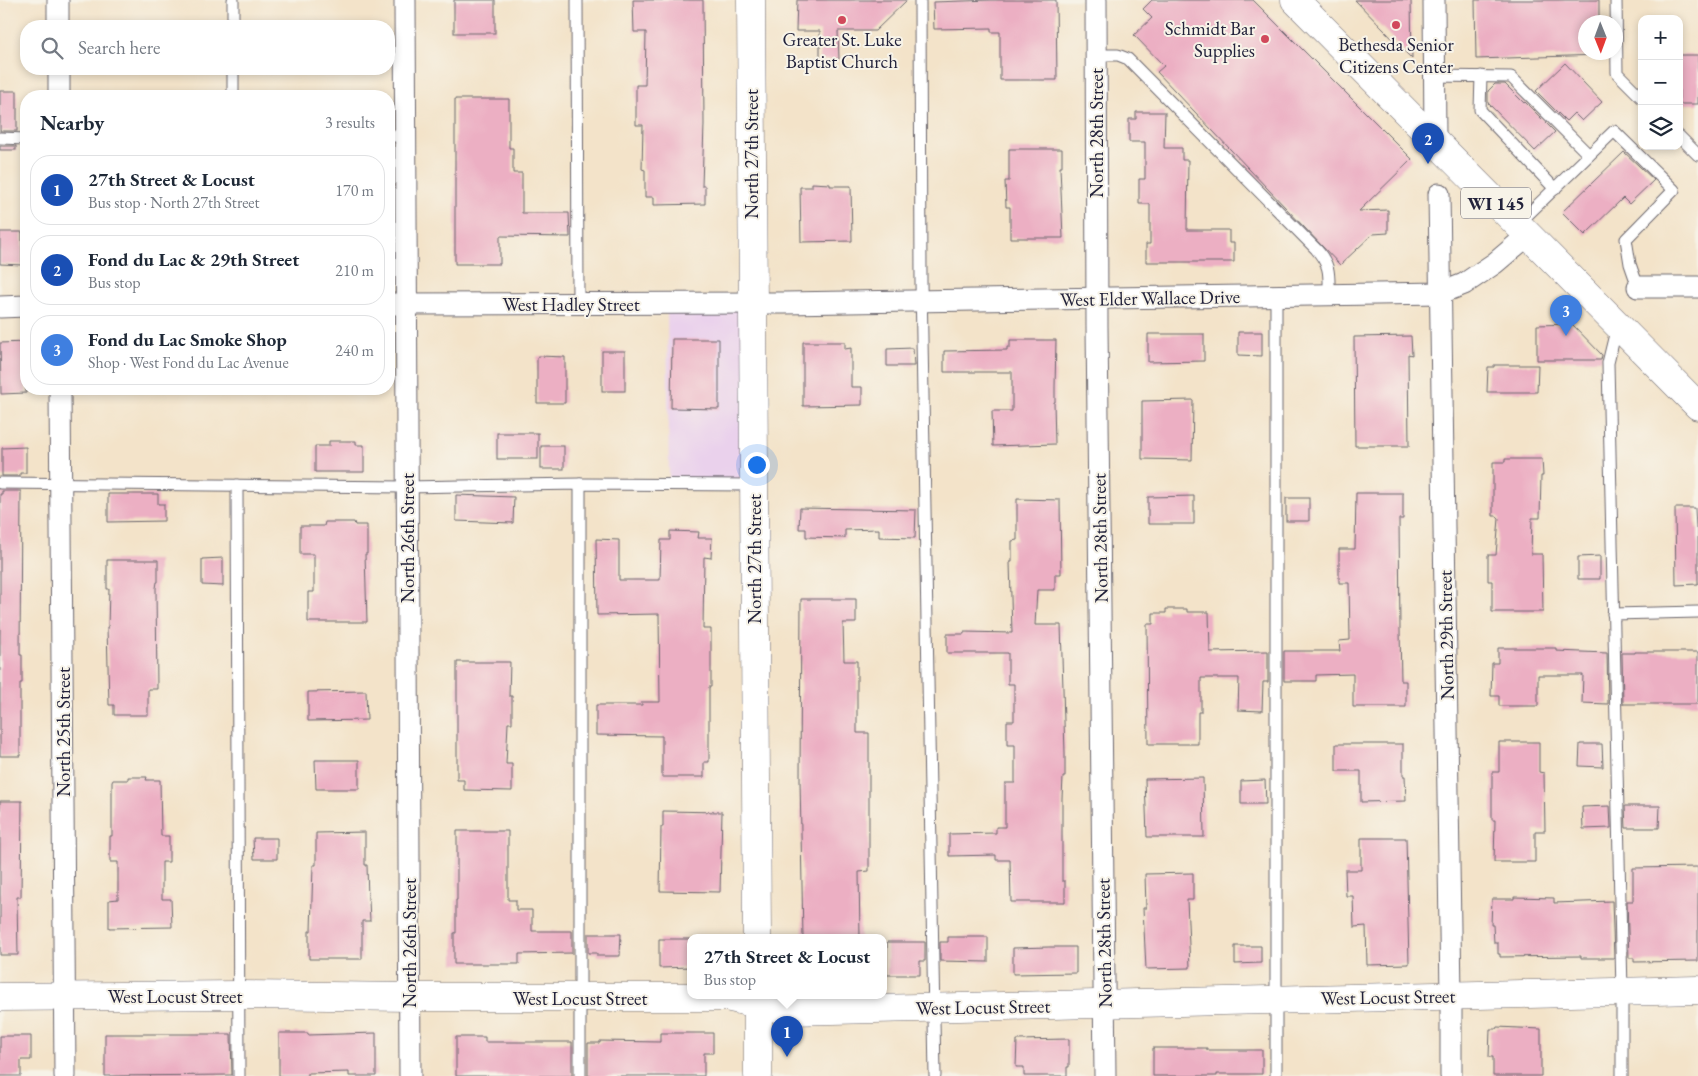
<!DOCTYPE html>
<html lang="en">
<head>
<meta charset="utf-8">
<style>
  body { margin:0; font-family:"EB Garamond",serif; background:#f2f2f3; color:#1f2937 }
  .controls { position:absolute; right:15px; top:15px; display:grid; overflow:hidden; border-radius:10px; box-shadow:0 2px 8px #0003 }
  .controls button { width:45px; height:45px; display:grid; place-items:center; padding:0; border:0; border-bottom:1px solid #e0e1e3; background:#fff; color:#1f2937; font:25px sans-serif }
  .compass { position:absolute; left:1578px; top:15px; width:45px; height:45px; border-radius:50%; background:#fff; box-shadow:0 2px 8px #0003; rotate:179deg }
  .you { position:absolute; left:756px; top:464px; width:18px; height:18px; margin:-12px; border:4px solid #fff; border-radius:50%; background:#1a73e8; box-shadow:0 0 0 8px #1a73e833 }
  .badge { display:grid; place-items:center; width:32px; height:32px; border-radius:50%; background:#d1495b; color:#fff; font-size:16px; font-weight:700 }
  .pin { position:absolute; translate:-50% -41px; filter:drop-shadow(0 1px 2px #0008) }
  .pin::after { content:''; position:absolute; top:26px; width:18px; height:15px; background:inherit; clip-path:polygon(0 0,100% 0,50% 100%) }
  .popup { position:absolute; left:687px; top:934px; width:200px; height:65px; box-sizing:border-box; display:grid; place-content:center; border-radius:10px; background:#fff; filter:drop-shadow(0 1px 4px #0005); font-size:16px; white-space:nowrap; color:#747a83 }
  .popup b { font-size:19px; color:#1f2937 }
  .popup::after { content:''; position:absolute; left:50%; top:100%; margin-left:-10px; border:10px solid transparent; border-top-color:#fff }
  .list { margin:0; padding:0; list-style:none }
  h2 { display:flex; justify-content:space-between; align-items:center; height:65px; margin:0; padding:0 20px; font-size:21px }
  h2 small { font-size:16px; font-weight:400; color:#747a83 }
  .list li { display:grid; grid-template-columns:32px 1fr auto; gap:15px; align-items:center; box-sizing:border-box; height:70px; margin:0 10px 10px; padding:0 10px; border:1px solid #e0e1e3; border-radius:20px }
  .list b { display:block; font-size:19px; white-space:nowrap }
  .list p { margin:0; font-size:16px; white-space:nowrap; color:#747a83 }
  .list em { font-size:16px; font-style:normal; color:#747a83 }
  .icon { flex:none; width:28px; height:28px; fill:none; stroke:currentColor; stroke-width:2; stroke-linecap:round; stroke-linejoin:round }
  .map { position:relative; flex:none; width:1698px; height:1076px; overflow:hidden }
  .search { position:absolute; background:#fff; box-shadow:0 2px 8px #0003; left:20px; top:20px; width:375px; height:55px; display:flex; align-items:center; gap:12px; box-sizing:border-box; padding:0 18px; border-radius:20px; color:#747a83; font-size:19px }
  .panel { position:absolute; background:#fff; box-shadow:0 2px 8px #0003; left:20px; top:90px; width:375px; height:305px; border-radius:20px }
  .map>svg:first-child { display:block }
  .built { fill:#ead1ec }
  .building { fill:#ecafc3 }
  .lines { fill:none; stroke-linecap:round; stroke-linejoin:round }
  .lane-casing { stroke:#6b666d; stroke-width:13 }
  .street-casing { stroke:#6b666d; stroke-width:23 }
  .secondary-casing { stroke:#6b666d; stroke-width:29 }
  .primary-casing { stroke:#6b666d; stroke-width:29 }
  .lane { stroke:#fff; stroke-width:11 }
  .street { stroke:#fff; stroke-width:21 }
  .secondary { stroke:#fff; stroke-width:28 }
  .primary { stroke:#fff; stroke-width:28 }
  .poi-dot { fill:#d1495b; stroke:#f7f3e8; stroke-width:2 }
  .labels { text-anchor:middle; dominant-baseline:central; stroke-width:4; stroke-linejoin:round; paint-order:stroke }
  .shield { fill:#f7f3e8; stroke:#62616f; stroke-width:1 }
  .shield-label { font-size:18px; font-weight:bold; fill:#22223b }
  .poi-label { font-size:19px; fill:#22223b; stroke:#f7f3e8 }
  .street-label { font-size:19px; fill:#22223b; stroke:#f7f3e8 }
</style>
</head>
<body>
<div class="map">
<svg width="1698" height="1076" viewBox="0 0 1698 1076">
  <rect width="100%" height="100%" fill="#f7f3e8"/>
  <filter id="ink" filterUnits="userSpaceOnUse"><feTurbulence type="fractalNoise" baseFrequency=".02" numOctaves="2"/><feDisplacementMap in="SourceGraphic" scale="10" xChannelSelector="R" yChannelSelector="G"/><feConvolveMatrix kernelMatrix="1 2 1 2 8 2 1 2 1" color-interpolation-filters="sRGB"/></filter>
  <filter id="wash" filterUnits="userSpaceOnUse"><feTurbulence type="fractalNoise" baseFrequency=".0096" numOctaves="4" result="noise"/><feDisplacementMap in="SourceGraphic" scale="20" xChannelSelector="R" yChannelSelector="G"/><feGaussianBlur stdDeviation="1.12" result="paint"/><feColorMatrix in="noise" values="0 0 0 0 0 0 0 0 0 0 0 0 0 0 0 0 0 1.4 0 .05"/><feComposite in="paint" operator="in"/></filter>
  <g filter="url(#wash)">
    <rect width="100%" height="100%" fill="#f3e3c9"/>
    <!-- built -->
    <path class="built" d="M753,303L754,485H669L667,304Z"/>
    <g id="blocks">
      <!-- building -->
      <g class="building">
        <rect x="454" y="0" width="41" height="33"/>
        <path d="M633,0H703L704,124L702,186H705V204L654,205V197H645V170L642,169L643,125H636V85H645L646,32H634Z"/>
        <path d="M797,0H907L875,31H838L839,59L820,60V31H796Z"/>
        <path d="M991,0H1056L1057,80H1000V32H991V28L934,29L933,2Z"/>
        <path d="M1152,0H1253L1412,159L1359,211L1388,210V233L1373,234L1340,265L1157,72L1164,66L1134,35L1152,18L1143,9Z"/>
        <path d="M1355,0H1411L1412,59Z"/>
        <path d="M1475,0H1599V22H1586V52H1600V55L1476,59Z"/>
        <rect x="1679" y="55" width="19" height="49"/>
        <path d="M1565,63L1602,102L1582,121L1574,113L1566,121L1536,91Z"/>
        <path d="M1495,84H1505L1524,103L1525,102L1555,132L1535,151L1488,103V91Z"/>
        <rect x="0" y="91" width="17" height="40"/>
        <path d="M455,99H509V148H513V173H522V213H569L570,237L500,236V264H455Z"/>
        <path d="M1136,112H1165L1164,148H1182V160H1188L1187,230H1229V243H1234V262H1146V244H1150V204H1139V179H1145V142H1129V119H1136Z"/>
        <rect x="0" y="146" width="16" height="4"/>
        <path d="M1009,149H1062V167H1060L1063,238H1010V207H1006L1005,181H1009Z"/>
        <path d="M1624,152L1654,180L1629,204L1623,198L1585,235L1562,212Z"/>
        <path d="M812,183L830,184V186H851L852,241L801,242L800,187H812Z"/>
        <path d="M0,232H22V265L0,264Z"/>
        <path d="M1572,324L1602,355L1601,360H1537V325Z"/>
        <path d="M1238,332H1262V356L1238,355Z"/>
        <path d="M1148,334H1204V361L1148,362Z"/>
        <path d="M1411,336L1412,355L1408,354L1409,446H1355L1354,337Z"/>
        <path d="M672,339H719V409L671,408Z"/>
        <path d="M1010,340H1056L1055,387V402H1054L1055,444L993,446L992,411H1012V372H944V351L1007,350V347H1010Z"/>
        <path d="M25,342L26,393L1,394L0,343Z"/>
        <path d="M803,342H845V349L851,348V387H862V405L803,406Z"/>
        <path d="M913,348L914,366H887V349Z"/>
        <rect x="602" y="351" width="23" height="40"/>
        <path d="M539,356L565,357V403H537V357Z"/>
        <path d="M1494,365H1538L1537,392H1487L1488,367H1494Z"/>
        <path d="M1193,400L1192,460L1142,459V401Z"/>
        <rect x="497" y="433" width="41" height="26"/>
        <path d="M329,441H356V445H364V472H315V446H329Z"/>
        <rect x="541" y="446" width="23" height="23"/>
        <path d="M26,447V473H20V476H2V448Z"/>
        <path d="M1505,459H1542L1543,476H1541L1540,518H1532L1531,554H1542L1543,612H1492V581H1488V555H1496L1499,518L1497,516H1493V462H1505Z"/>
        <path d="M2,491H21L20,655H22V683H20V756H0V494H2Z"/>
        <path d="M1356,493H1403V519H1399L1400,630L1401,681H1406V707H1353V674L1316,675V681H1284V651H1340L1339,641L1350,640L1349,583H1339V549H1355Z"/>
        <path d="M108,494H158V504H164V521L108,522Z"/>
        <path d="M456,495L514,497L513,523L456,521Z"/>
        <path d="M1194,496V524H1148V497Z"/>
        <rect x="1286" y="498" width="23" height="23"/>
        <path d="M1017,499L1060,500L1061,574H1055V590H1037L1035,625H1061L1065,753V777H1063L1062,798V881H1065V902H1011L1010,860H996V855L949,856V834L996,833V827H1005V783H1015V745H1007V721H1014V684H1008V653H947V634H964V632L1012,633L1010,562H1012V541L1017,540Z"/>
        <path d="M800,508L916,510L915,538L879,537V529L845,530V538L806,537V529H799Z"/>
        <path d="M1675,508H1695L1696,529H1698V584L1676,585Z"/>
        <path d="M325,522H354L355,525H367V554H365L367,622H308V592H314V554H300V526H324Z"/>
        <path d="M670,531L699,532L698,538H712L711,558L704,557L703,629H711V687H709V762H704V777H662V736L596,735V705H642V702H660L659,614L597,615L596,539L619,540V580H660L661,540H670Z"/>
        <path d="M1600,556V579H1578V557Z"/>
        <path d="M223,558V586L202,585V559Z"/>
        <path d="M107,560H158V582H157L156,588L157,689H148V715H114V705H109L107,627H108L109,589H107Z"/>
        <path d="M801,599H856V623H843L844,661H857V733H869V871L859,872L860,938H803L800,780Z"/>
        <path d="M1166,609H1187V612H1209L1210,652L1268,651V682H1263L1262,711L1238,710L1239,678H1201V712H1198V744H1148L1147,624H1153V613H1166Z"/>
        <path d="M1498,648H1556V651L1607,653L1608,704L1582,703L1583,675H1538V706H1499V696H1491L1492,663H1498Z"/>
        <path d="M1635,652H1698V704H1623L1622,653H1635Z"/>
        <path d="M457,662H510L509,696H512V723H508L506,764H512V791L464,790V780H457Z"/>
        <path d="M366,691L367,720L308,721V692Z"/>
        <path d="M1499,742H1539V772L1544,773L1545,831H1535V862H1494L1495,820H1492V772H1499Z"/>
        <path d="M1336,744H1403V776H1405L1406,801L1361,802V771H1336Z"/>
        <path d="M1580,744H1602L1603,767L1579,766Z"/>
        <path d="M315,760H359V789H316Z"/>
        <path d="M128,777H147L146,780H160L161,836H169V862H162V899H171L172,927L109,928V900L118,899V862H110V836H112V782L113,780H128Z"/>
        <path d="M1203,778L1204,837H1147L1145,779Z"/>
        <path d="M1265,780L1266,804H1241V781Z"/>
        <path d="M0,801H22L21,897H17L18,955H0Z"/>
        <path d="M1610,806L1611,828L1583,829L1582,807Z"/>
        <path d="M1625,806H1660L1659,828H1626Z"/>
        <path d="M663,811L722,812L720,892L660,891L661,827H663Z"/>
        <path d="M457,831H508V900H516V910H532V931H572V953L519,954V964H454V933H456V900H457Z"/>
        <path d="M365,832V865H367L368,900H369L370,921H362V959H309V931H311L313,865H316V833Z"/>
        <path d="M253,838H277V859H254Z"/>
        <path d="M1361,838H1406L1409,964L1367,965L1366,926L1354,927L1353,896H1346L1345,870H1361Z"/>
        <path d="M1698,867V961L1634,962V958H1629L1627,901H1633V868Z"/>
        <path d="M1193,873V900H1187L1190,968L1146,969L1143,908H1146L1145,874Z"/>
        <path d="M1514,897L1554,898V903L1612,901L1614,958H1581V956L1500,957V954H1498V943H1494L1493,925H1491L1492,899H1514Z"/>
        <path d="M588,934H621L620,956H597V953H588Z"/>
        <path d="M948,937H988V962L940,961V942H948Z"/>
        <path d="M659,939H691V967L659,968Z"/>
        <path d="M887,942H925V961H920V975H887Z"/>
        <path d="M1235,946H1261V963L1235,964Z"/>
        <path d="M1049,947H1076V973L1013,974V948Z"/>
        <path d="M1497,1027L1541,1029V1076H1493V1057H1489L1490,1029H1496Z"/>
        <path d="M279,1033H308V1035L376,1033V1076H349V1072L308,1073V1076H279Z"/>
        <path d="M660,1033H713V1053H704V1076H588V1043H600V1041L660,1042Z"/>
        <path d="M105,1034H231L232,1075L105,1076Z"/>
        <path d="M0,1036H31V1060H21V1076H0Z"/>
        <path d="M456,1037H485V1042H572V1076H456Z"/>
        <path d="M1069,1039V1067H1067V1076H1024V1067H1016L1017,1040Z"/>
        <path d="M1153,1048H1207V1050H1262V1074H1217V1076H1153Z"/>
      </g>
    </g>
  </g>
  <g filter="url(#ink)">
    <use href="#blocks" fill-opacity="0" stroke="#6b666d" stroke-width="1"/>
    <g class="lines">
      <!-- lane casing -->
      <g class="lane-casing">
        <g id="lane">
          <path d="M233,0V26"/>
          <path d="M577,0L578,304"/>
          <path d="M920,0L921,282L935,1076"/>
          <path d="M1616,0L1617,73L1642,98"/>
          <path d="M1096,55H1118L1128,59L1316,249C1331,266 1329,274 1329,295"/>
          <path d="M233,69V96"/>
          <path d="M1434,76L1511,77L1589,155"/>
          <path d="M1481,76L1480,110L1555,189"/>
          <path d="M389,136H405"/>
          <path d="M1679,136L1698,155"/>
          <path d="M0,138L26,139"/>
          <path d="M1518,224L1614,131L1674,190L1626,239L1630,264L1638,287"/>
          <path d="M1276,296V1076"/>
          <path d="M1617,326L1608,363L1622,992V1076"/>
          <path d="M0,483L406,487L580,484L754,485"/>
          <path d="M580,484V1076"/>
          <path d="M237,485L239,1076"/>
          <path d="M1613,614L1698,612"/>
        </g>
      </g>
      <!-- street casing -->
      <g class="street-casing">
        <g id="street">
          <path d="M58,0V26"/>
          <path d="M405,0L410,1076"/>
          <path d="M1096,0L1097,326L1105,1076"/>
          <path d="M1434,0L1435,142"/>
          <path d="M59,69V96"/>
          <path d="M1439,194L1451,996V1076"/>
          <path d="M1638,287H1698"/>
          <path d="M389,304L784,303L1441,293L1464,284L1495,263L1528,235"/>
          <path d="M0,307L26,306"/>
          <path d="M60,389L65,1076"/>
        </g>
      </g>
      <!-- secondary casing -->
      <g class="secondary-casing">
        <g id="secondary">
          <path d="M751,0L757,938"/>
          <path d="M758,996V1076"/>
          <path d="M0,997L239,995L410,997H726L790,1011L1698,990"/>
        </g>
      </g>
      <!-- primary casing -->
      <g class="primary-casing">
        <path id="primary" d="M1295,0L1698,406"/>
      </g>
      <!-- lane -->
      <use href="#lane" class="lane"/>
      <!-- street -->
      <use href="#street" class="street"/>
      <!-- secondary -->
      <use href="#secondary" class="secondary"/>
      <!-- primary -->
      <use href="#primary" class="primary"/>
    </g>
  </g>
  <!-- markers -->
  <g class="poi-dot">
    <circle cx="842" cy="20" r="5"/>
    <circle cx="1396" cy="25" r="5"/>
    <circle cx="1265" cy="39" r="5"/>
  </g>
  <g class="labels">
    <!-- shield labels -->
    <rect class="shield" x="1461" y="187.5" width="70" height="31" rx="4"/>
    <g class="shield-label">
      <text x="1496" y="203">WI 145</text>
    </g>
    <!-- poi labels -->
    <g class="poi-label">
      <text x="1255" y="28" text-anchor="end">Schmidt Bar<tspan x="1255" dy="22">Supplies</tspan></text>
      <text x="842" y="39">Greater St. Luke<tspan x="842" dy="22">Baptist Church</tspan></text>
      <text x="1396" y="44">Bethesda Senior<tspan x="1396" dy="22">Citizens Center</tspan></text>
    </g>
    <!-- street labels -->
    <g class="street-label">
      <text transform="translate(1096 133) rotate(-90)">North 28th Street</text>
      <text transform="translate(751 154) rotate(-90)">North 27th Street</text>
      <text transform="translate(1150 298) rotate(-1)">West Elder Wallace Drive</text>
      <text x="571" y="304">West Hadley Street</text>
      <text transform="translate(407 538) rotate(-90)">North 26th Street</text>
      <text transform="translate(1100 538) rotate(-91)">North 28th Street</text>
      <text transform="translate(754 559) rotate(-90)">North 27th Street</text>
      <text transform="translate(1446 635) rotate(-91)">North 29th Street</text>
      <text transform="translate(63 732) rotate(-90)">North 25th Street</text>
      <text transform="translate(409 943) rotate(-90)">North 26th Street</text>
      <text transform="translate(1104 943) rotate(-91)">North 28th Street</text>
      <text x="175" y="996">West Locust Street</text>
      <text transform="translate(1388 997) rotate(-1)">West Locust Street</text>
      <text x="580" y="998">West Locust Street</text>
      <text transform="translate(983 1007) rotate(-1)">West Locust Street</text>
    </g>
  </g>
</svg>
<div class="controls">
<button>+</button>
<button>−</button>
<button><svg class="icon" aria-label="layers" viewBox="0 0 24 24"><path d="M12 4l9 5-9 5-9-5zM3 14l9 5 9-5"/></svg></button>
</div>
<svg class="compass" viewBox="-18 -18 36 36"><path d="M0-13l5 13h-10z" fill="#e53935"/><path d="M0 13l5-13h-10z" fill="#747a83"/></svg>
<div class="you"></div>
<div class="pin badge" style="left:787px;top:1057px;background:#1a4fb4">1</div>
<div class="popup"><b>27th Street &amp; Locust</b>Bus stop</div>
<div class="pin badge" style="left:1428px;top:164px;background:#1a4fb4">2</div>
<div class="pin badge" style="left:1566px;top:336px;background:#3f7fe0">3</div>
<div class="search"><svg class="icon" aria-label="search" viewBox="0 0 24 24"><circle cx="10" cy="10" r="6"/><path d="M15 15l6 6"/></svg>Search here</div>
<section class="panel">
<h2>Nearby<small>3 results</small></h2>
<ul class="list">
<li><span class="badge" style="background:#1a4fb4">1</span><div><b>27th Street &amp; Locust</b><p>Bus stop · North 27th Street</p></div><em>170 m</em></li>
<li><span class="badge" style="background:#1a4fb4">2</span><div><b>Fond du Lac &amp; 29th Street</b><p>Bus stop</p></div><em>210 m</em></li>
<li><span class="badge" style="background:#3f7fe0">3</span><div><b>Fond du Lac Smoke Shop</b><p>Shop · West Fond du Lac Avenue</p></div><em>240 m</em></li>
</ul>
</section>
</div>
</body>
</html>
